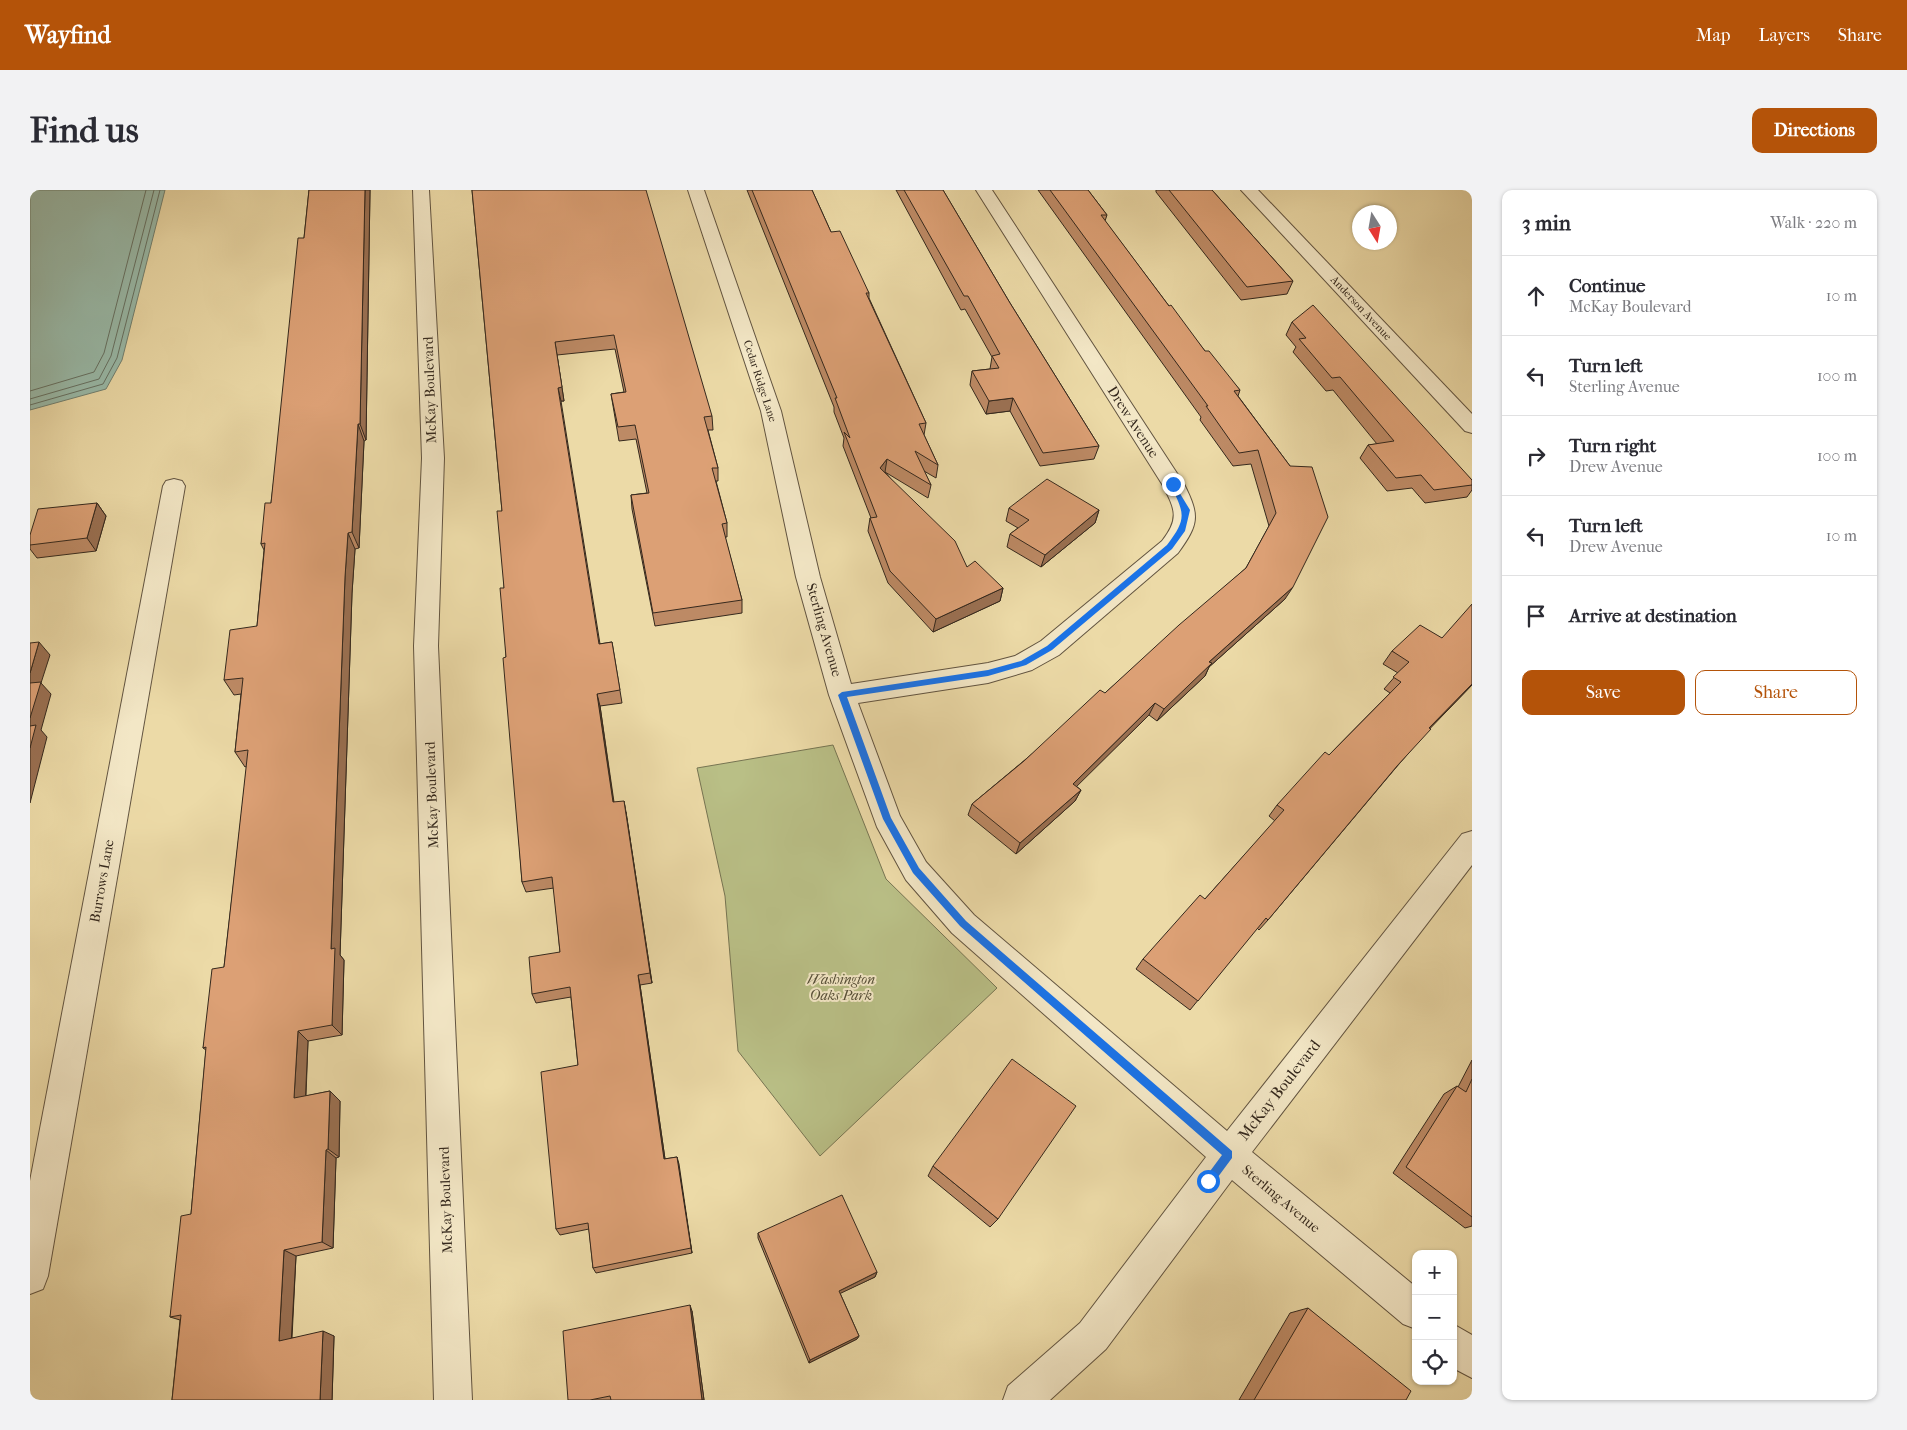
<!DOCTYPE html>
<html lang="en">
<head>
<meta charset="utf-8">
<style>
  body { margin:0; font-family:"IM FELL French Canon",serif; background:#f2f2f3; color:#2b2b33 }
  .controls { position:absolute; right:15px; bottom:15px; display:grid; overflow:hidden; border-radius:10px; box-shadow:0 1px 4px #0004 }
  .controls button { width:45px; height:45px; display:grid; place-items:center; padding:0; border:0; border-bottom:1px solid #e1e1e2; background:#fff; color:#2b2b33; font:25px sans-serif }
  .compass { position:absolute; left:1322px; top:15px; width:45px; height:45px; border-radius:50%; background:#fff; box-shadow:0 1px 4px #0004; rotate:169deg }
  .stop { position:absolute; width:15px; height:15px; margin:-11px; border:4px solid #1a73e8; border-radius:50%; background:#fff }
  .stop.end { background:#1a73e8; border-color:#fff; box-shadow:0 1px 5px #0008 }
  .list { margin:0; padding:0; list-style:none }
  h2 { display:flex; justify-content:space-between; align-items:center; height:65px; margin:0; padding:0 20px; font-size:21px }
  h2 small { font-size:16px; font-weight:400; color:#7c7c81 }
  .list li { display:grid; grid-template-columns:32px 1fr auto; gap:15px; align-items:center; box-sizing:border-box; height:80px; padding:0 20px; border-top:1px solid #e1e1e2 }
  .list b { display:block; font-size:19px; white-space:nowrap }
  .list p { margin:0; font-size:16px; white-space:nowrap; color:#7c7c81 }
  .list em { font-size:16px; font-style:normal; color:#7c7c81 }
  .actions { display:flex; gap:10px; padding:15px 20px }
  .actions a { flex:1; padding:11px 0; border:1px solid #b45309; border-radius:10px; text-align:center; font-size:18px; color:#b45309 }
  .actions .main { background:#b45309; color:#fff }
  .icon { flex:none; width:28px; height:28px; fill:none; stroke:currentColor; stroke-width:2; stroke-linecap:round; stroke-linejoin:round }
  .map { position:relative; flex:none; width:1442px; height:1210px; overflow:hidden; border-radius:10px }
  header { display:flex; align-items:center; gap:30px; box-sizing:border-box; height:70px; padding:0 25px; background:#b45309; color:#fff }
  header strong { font-size:24px }
  nav { display:flex; gap:28px; margin-inline-start:auto; font-size:18px }
  .intro { display:flex; align-items:center; justify-content:space-between; box-sizing:border-box; height:120px; padding:0 30px }
  h1 { margin:0; font-size:35px }
  .button { padding:12px 22px; border-radius:10px; background:#b45309; color:#fff; font-size:18px; font-weight:700 }
  main { display:flex; gap:30px; padding:0 30px }
  aside { flex:1; background:#fff; border-radius:10px; box-shadow:0 1px 4px #0004 }
  .map>svg:first-child { display:block }
  .green { fill:#b9bf86; stroke:#767452 }
  .water { fill:#99baa9; stroke:#718071 }
  .lines { fill:none; stroke-linecap:round; stroke-linejoin:round }
  .shore { stroke:#667163; stroke-width:1 }
  .street-casing { stroke:#625440; stroke-width:2 }
  .street { fill:#f3e7c6; fill-rule:evenodd }
  .wall { fill:#bd8a65; stroke:#34281d }
  .shaded-wall { fill:#9a7052; stroke:#34281d }
  .building { fill:#dca075; stroke:#34281d }
  .route { fill:#1a73e8 }
  .labels { text-anchor:middle; dominant-baseline:central; stroke-width:4; stroke-linejoin:round; paint-order:stroke }
  .far-street-label { font-size:11px; fill:#34281d; stroke:#f3e7c6 }
  .street-label { font-size:14px; fill:#34281d; stroke:#f3e7c6 }
  .park-label { font-size:14px; font-style:italic; fill:#554e37; stroke:#f3e7c6 }
  .near-street-label { font-size:16px; fill:#34281d; stroke:#f3e7c6 }
</style>
</head>
<body>
<header>
<strong>Wayfind</strong>
<nav><a>Map</a><a>Layers</a><a>Share</a></nav>
</header>
<div class="intro"><h1>Find us</h1><a class="button">Directions</a></div>
<main>
<div class="map">
<svg width="1442" height="1210" viewBox="0 0 1442 1210">
  <rect width="100%" height="100%" fill="#ecdaa7"/>
  <filter id="stains"><feTurbulence type="fractalNoise" baseFrequency=".004" numOctaves="4"/><feColorMatrix values="0 0 0 0 .2 0 0 0 0 .09 0 0 0 0 .02 0 0 0 .5 -.17"/></filter>
  <radialGradient id="worn" r=".72"><stop offset=".6" stop-color="#630" stop-opacity="0"/><stop offset="1" stop-color="#630" stop-opacity=".3"/></radialGradient>
  <!-- green -->
  <path class="green" d="M803,555L856,689L967,798L790,966L708,861L695,706L667,578Z"/>
  <!-- water -->
  <path class="water" d="M0,0H135L92,170L76,199L0,220Z"/>
  <g class="lines">
    <!-- shore -->
    <g class="shore">
      <path d="M0,201L64,182L74,163L116,0"/>
      <path d="M0,209L69,189L81,166L124,0"/>
      <path d="M0,215L73,194L87,168L130,0"/>
    </g>
    <!-- street casing -->
    <g class="street-casing">
      <g id="street">
        <path d="M383,0H399L414,268L408,456L442,1210H404L384,456L392,268Z"/>
        <path d="M658,0H674L751,221L790,387L821,494L958,473L985,466L1011,451L1132,351C1150,328 1145,319 1132,294L946,0H962L1154,294C1170,326 1169,334 1148,363L1029,465L1002,480L958,493L828,513L870,626L896,672L944,725L1197,941L1432,644L1442,641V675L1222,962L1386,1097V1139L1373,1134L1202,990L1076,1159L1020,1210H973L978,1196L1050,1133L1176,967L922,743L876,690L847,637L799,505L766,387L731,221Z"/>
        <path d="M1211,0H1228L1442,224V243L1435,241Z"/>
        <path d="M144,289L152,291L155,296L18,1086L13,1099L0,1104V991L133,296L136,291Z"/>
        <path d="M1423,1134L1442,1145V1188L1423,1178Z"/>
      </g>
    </g>
    <!-- street -->
    <use href="#street" class="street"/>
  </g>
  <!-- wall -->
  <g class="wall">
    <path d="M279,0H340L336,250L334,251L329,358L325,359L322,403L310,765L314,770L312,845L278,851L276,906L300,901L310,911L309,967L306,968L303,1058L266,1066L262,1148L304,1146L302,1210H142L150,1130L140,1127L161,1024L176,860L173,858L194,777L217,576L215,577L205,562L211,504L204,505L194,490L227,436L234,360L231,354L241,313L274,48Z"/>
    <path d="M442,0L682,226L683,240H678L688,278V291H686L697,333V347H695L712,410V423L625,436L602,319L601,305L617,303L606,249L589,251L581,204L594,202L585,159L527,165L534,211H531L570,454L582,452L592,513L570,516L584,612L596,622L622,793L610,795L635,969L647,967L662,1063L566,1083L563,1078L559,1039L530,1045L526,1039L548,875L541,807L506,813L502,804L530,762L524,698L496,702L492,692L476,467L472,321Z"/>
    <path d="M717,0H782L801,42L839,103V108L896,233L894,245L908,275L906,288L894,281L901,295L898,308L855,282L937,377L973,398L970,411L903,442L858,393L838,341L840,328H841L813,256L814,248L804,222V217Z"/>
    <path d="M866,0H913L980,113L1069,256L1064,269L1010,276L980,221L956,224L940,195L942,181L960,179L962,167L935,119L931,120Z"/>
    <path d="M1008,0H1058L1077,25L1075,31L1139,116L1175,161L1210,200L1208,206L1260,276L1255,409L1179,477L1175,486L1127,531L1119,525L1046,596L1051,600L1045,611L986,664L938,625L942,614L1075,503L1216,378L1239,336L1221,274L1203,276L1170,230L1171,227Z"/>
    <path d="M1126,0H1182L1263,91L1257,104L1211,110L1126,2Z"/>
    <path d="M1262,132L1442,290V300L1437,307L1395,313L1382,298L1357,301L1330,268L1338,255L1347,254L1303,200L1296,201L1263,162L1266,157L1256,145Z"/>
    <path d="M67,313L76,326L66,361L7,368L0,359V345Z"/>
    <path d="M979,318L1069,320L1065,333L1011,377L977,357L980,344L988,338L976,331Z"/>
    <path d="M1362,461L1442,495L1400,538L1364,580L1238,730L1229,740L1227,738L1160,820L1106,779L1113,769L1175,709L1245,631L1239,626L1247,615L1299,565L1360,503L1354,499L1368,483L1353,474Z"/>
    <path d="M1442,870V1036L1435,1038L1363,983L1414,904L1427,896L1428,897Z"/>
    <path d="M903,976L968,1029L960,1037L898,986Z"/>
    <path d="M728,1043L847,1082L845,1087L810,1103L829,1146L827,1149L779,1173L728,1048Z"/>
    <path d="M1278,1118L1376,1210H1209L1260,1123Z"/>
    <path d="M662,1121L674,1210H538Z"/>
  </g>
  <!-- shaded-wall -->
  <g class="shaded-wall">
    <path d="M335,0H340L336,250L330,234Z"/>
    <path d="M525,152L534,211H531L528,198Z"/>
    <path d="M983,208L980,221L956,224L959,211Z"/>
    <path d="M328,234L334,251L329,358L322,342Z"/>
    <path d="M857,269L855,282L849,291L850,278Z"/>
    <path d="M67,313L76,326L66,361L57,348Z"/>
    <path d="M1069,320L1065,333L1011,377L1015,365Z"/>
    <path d="M318,343L325,359L322,403L310,765L314,770L312,845L302,835L301,759L315,387Z"/>
    <path d="M1263,397L1255,409L1179,477L1175,486L1127,531L1134,519L1179,472Z"/>
    <path d="M973,398L970,411L903,442L906,429Z"/>
    <path d="M9,452L20,465L11,493L21,504L11,540L17,547L0,613V483Z"/>
    <path d="M1442,494V495L1389,550L1399,538Z"/>
    <path d="M567,504L570,516L585,624L583,612Z"/>
    <path d="M1125,513L1119,525L1038,605L1043,594Z"/>
    <path d="M1051,600L1045,611L986,664L990,653Z"/>
    <path d="M594,611L596,622L622,793L620,783Z"/>
    <path d="M608,785L610,795L636,976L634,969Z"/>
    <path d="M268,841L278,851L275,917L264,908Z"/>
    <path d="M300,901L310,911L309,967L298,959Z"/>
    <path d="M296,960L306,968L303,1058L292,1052Z"/>
    <path d="M647,967L649,974L662,1063L661,1058Z"/>
    <path d="M254,1060L266,1066L261,1155L249,1151Z"/>
    <path d="M847,1082L845,1087L807,1105L809,1101Z"/>
    <path d="M660,1115L662,1121L674,1210H672Z"/>
    <path d="M293,1141L304,1146L302,1210H290Z"/>
    <path d="M829,1146L827,1149L779,1173L780,1170Z"/>
  </g>
  <!-- building -->
  <g class="building">
    <path d="M279,0H335L330,234H328L322,342L318,343L315,387L301,759L305,758L302,835L268,841L264,908L300,901L298,959L296,960L292,1052L254,1060L249,1151L293,1141L290,1210H142L151,1125L140,1127L151,1026L161,1024L176,857L173,858L182,779L194,777L218,560L205,562L213,488L194,490L200,440L227,436L235,353L231,354L235,313H241L268,48H274Z"/>
    <path d="M442,0H616L682,226L674,227L688,278H682L697,333L692,334L712,410L623,423L601,305L619,303L605,235L588,237L581,204L596,202L584,145L525,152L532,197L528,198L569,454L582,452L590,500L567,504L583,612L594,611L620,783L608,785L634,969L647,967L661,1058L563,1078L558,1033L526,1039L511,882L548,875L540,797L502,804L499,767L530,762L522,687L492,692L473,468L476,467L470,398H474L467,321H472Z"/>
    <path d="M722,0H782L801,42L810,41L839,103H836L896,233L889,234L908,275L885,261L901,295L857,269L850,278L925,351L937,377L945,371L973,398L906,429L860,381L840,328L847,327L814,242L820,248L805,208H807Z"/>
    <path d="M874,0H913L980,113L1069,256L1013,263L983,208L959,211L942,181L969,178L962,166L970,164L938,106H934Z"/>
    <path d="M1020,0H1058L1077,25H1071L1139,116L1141,115L1175,161H1179L1210,200L1204,201L1260,276L1282,277L1298,327L1263,397L1179,472L1182,473L1134,519L1125,513L1043,594L1051,600L990,653L942,614L994,571L1070,500L1075,503L1149,435L1216,378L1246,323L1228,260L1209,263L1176,216H1178Z"/>
    <path d="M1139,0H1182L1263,91L1217,97Z"/>
    <path d="M1283,115L1442,290V295L1404,300L1391,285L1366,288L1338,255L1364,251L1310,187L1302,188L1269,149L1276,148L1262,132Z"/>
    <path d="M1017,289L1069,320L1015,365L980,344L999,330L979,318Z"/>
    <path d="M67,313L57,348L0,355V345L8,319Z"/>
    <path d="M1442,414V494L1399,538L1401,539L1367,576L1238,730L1236,728L1168,811L1113,769L1170,705L1175,709L1254,620L1247,615L1295,562L1299,565L1371,492L1363,487L1379,472L1362,461L1390,435L1412,448Z"/>
    <path d="M9,452L0,483V453Z"/>
    <path d="M11,492L0,528V493Z"/>
    <path d="M6,535L0,558V536Z"/>
    <path d="M982,869L1046,916L968,1029L903,976Z"/>
    <path d="M1442,889V1027L1376,977L1427,896L1436,902Z"/>
    <path d="M812,1005L847,1082L809,1101L829,1146L780,1170L728,1043Z"/>
    <path d="M660,1115L672,1210H581L580,1206L560,1210H538L533,1141Z"/>
    <path d="M1278,1118L1381,1201L1376,1210H1224Z"/>
  </g>
  <!-- route -->
  <path class="route" d="M1143,292L1160,320L1155,341L1142,359L1022,460L996,475L958,486L817,507L861,628L889,678L936,731L1202,961V968L1182,995L1178,996L1175,995V988L1192,965L930,736L883,683L853,629L808,505L812,502L958,480L991,471L1017,456L1137,355C1158,328 1154,323 1140,294Z"/>
  <g class="labels">
    <!-- far-street labels -->
    <g class="far-street-label">
      <text transform="translate(1331 118) rotate(47)">Anderson Avenue</text>
      <text transform="translate(730 191) rotate(72)">Cedar Ridge Lane</text>
    </g>
    <!-- street labels -->
    <g class="street-label">
      <text transform="translate(400 200) rotate(-92)">McKay Boulevard</text>
      <text transform="translate(1103 232) rotate(57)">Drew Avenue</text>
      <text transform="translate(794 440) rotate(74)">Sterling Avenue</text>
      <text transform="translate(402 605) rotate(-92)">McKay Boulevard</text>
      <text transform="translate(72 691) rotate(-80)">Burrows Lane</text>
      <text transform="translate(1251 1009) rotate(40)">Sterling Avenue</text>
      <text transform="translate(416 1010) rotate(-92)">McKay Boulevard</text>
    </g>
    <!-- park labels -->
    <g class="park-label">
      <text x="811" y="789">Washington<tspan x="811" dy="16">Oaks Park</tspan></text>
    </g>
    <!-- near-street labels -->
    <g class="near-street-label">
      <text transform="translate(1249 900) rotate(-52)">McKay Boulevard</text>
    </g>
  </g>
  <rect width="100%" height="100%" filter="url(#stains)"/>
  <rect width="100%" height="100%" fill="url(#worn)"/>
</svg>
<div class="controls">
<button>+</button>
<button>−</button>
<button><svg class="icon" aria-label="locate" viewBox="0 0 24 24"><circle cx="12" cy="12" r="6"/><path d="M12 2v4M12 18v4M2 12h4M18 12h4"/></svg></button>
</div>
<svg class="compass" viewBox="-18 -18 36 36"><path d="M0-13l5 13h-10z" fill="#e53935"/><path d="M0 13l5-13h-10z" fill="#7c7c81"/></svg>
<div class="stop" style="left:1178px;top:991px"></div>
<div class="stop end" style="left:1143px;top:294px"></div>
</div>
<aside>
<h2>3 min<small>Walk · 220 m</small></h2>
<ul class="list">
<li><svg class="icon" aria-label="ahead" viewBox="0 0 24 24"><path d="M12 20V5M6 11l6-6 6 6"/></svg><div><b>Continue</b><p>McKay Boulevard</p></div><em>10 m</em></li>
<li><svg class="icon" aria-label="left" viewBox="0 0 24 24"><path d="M17 20v-9H6M10 6l-5 5 5 5"/></svg><div><b>Turn left</b><p>Sterling Avenue</p></div><em>100 m</em></li>
<li><svg class="icon" aria-label="right" viewBox="0 0 24 24"><path d="M7 20v-9h11M14 6l5 5-5 5"/></svg><div><b>Turn right</b><p>Drew Avenue</p></div><em>100 m</em></li>
<li><svg class="icon" aria-label="left" viewBox="0 0 24 24"><path d="M17 20v-9H6M10 6l-5 5 5 5"/></svg><div><b>Turn left</b><p>Drew Avenue</p></div><em>10 m</em></li>
<li><svg class="icon" aria-label="arrive" viewBox="0 0 24 24"><path d="M6 21V4h12l-3 4 3 4H6"/></svg><div><b>Arrive at destination</b></div></li>
</ul>
<div class="actions"><a class="main">Save</a><a>Share</a></div>
</aside>
</main>
</body>
</html>
